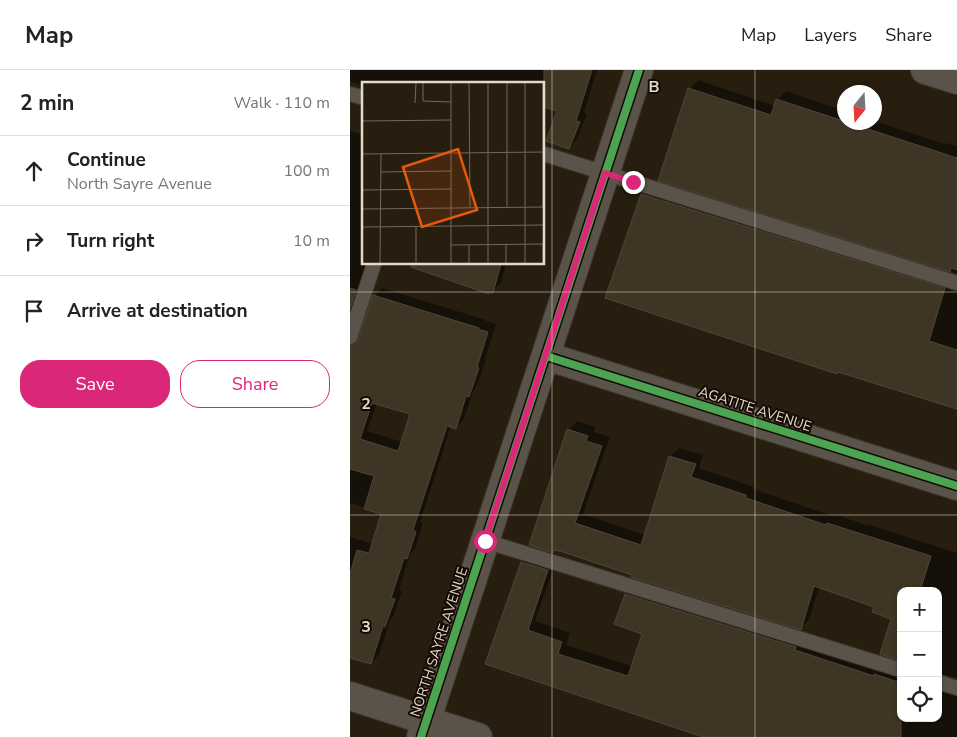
<!DOCTYPE html>
<html lang="en">
<head>
<meta charset="utf-8">
<style>
  body { margin:0; font-family:"Nunito Sans",sans-serif; background:#f2f2f2; color:#222 }
  .controls { position:absolute; right:15px; bottom:15px; display:grid; overflow:hidden; border-radius:10px; box-shadow:0 1px 4px #0004 }
  .controls button { width:45px; height:45px; display:grid; place-items:center; padding:0; border:0; border-bottom:1px solid #e0e0e0; background:#fff; color:#222; font:25px sans-serif }
  .compass { position:absolute; left:487px; top:15px; width:45px; height:45px; border-radius:50%; background:#fff; box-shadow:0 1px 4px #0004; rotate:198deg }
  .stop { position:absolute; width:15px; height:15px; margin:-11px; border:4px solid #db2777; border-radius:50%; background:#fff }
  .stop.end { background:#db2777; border-color:#fff; box-shadow:0 1px 5px #0008 }
  .list { margin:0; padding:0; list-style:none }
  h2 { display:flex; justify-content:space-between; align-items:center; height:65px; margin:0; padding:0 20px; font-size:21px }
  h2 small { font-size:16px; font-weight:400; color:#767676 }
  .list li { display:grid; grid-template-columns:32px 1fr auto; gap:15px; align-items:center; box-sizing:border-box; height:70px; padding:0 20px; border-top:1px solid #e0e0e0 }
  .list b { display:block; font-size:19px; white-space:nowrap }
  .list p { margin:0; font-size:16px; white-space:nowrap; color:#767676 }
  .list em { font-size:16px; font-style:normal; color:#767676 }
  .actions { display:flex; gap:10px; padding:15px 20px }
  .actions a { flex:1; padding:11px 0; border:1px solid #db2777; border-radius:20px; text-align:center; font-size:18px; color:#db2777 }
  .actions .main { background:#db2777; color:#fff }
  .icon { flex:none; width:28px; height:28px; fill:none; stroke:currentColor; stroke-width:2; stroke-linecap:round; stroke-linejoin:round }
  .map { position:relative; flex:none; width:607px; height:667px; overflow:hidden }
  header { display:flex; align-items:center; gap:30px; box-sizing:border-box; height:70px; padding:0 25px; background:#fff; border-bottom:1px solid #e0e0e0 }
  header strong { font-size:24px }
  nav { display:flex; gap:28px; margin-inline-start:auto; font-size:18px }
  main { display:flex }
  aside { flex:1; background:#fff }
  .map>svg:first-child { display:block }
  .shadow { fill:#0007; fill-rule:evenodd }
  .building { fill:#3e3524; stroke:#4f463b; fill-rule:evenodd }
  .lines { fill:none; stroke-linecap:round; stroke-linejoin:round }
  .service-casing { stroke:#40372e; stroke-width:16 }
  .minor-casing { stroke:#40372e; stroke-width:30 }
  .tertiary-casing { stroke:#40372e; stroke-width:30 }
  .service { stroke:#5a5349; stroke-width:14 }
  .minor { stroke:#5a5349; stroke-width:28 }
  .tertiary { stroke:#5a5349; stroke-width:28 }
  .cycleway-casing { stroke:#130b03; stroke-width:11 }
  .cycleway { stroke:#4ca352; stroke-width:8 }
  .route { stroke:#db2777; stroke-width:6 }
  .grid { fill:none; stroke:#e6d9ca; stroke-width:1; stroke-opacity:0.55 }
  .labels { text-anchor:middle; dominant-baseline:central; stroke-width:4; stroke-linejoin:round; paint-order:stroke }
  .street-label { font-size:14px; fill:#e6d9ca; stroke:#130b03 }
  .inset-road { fill:none; stroke:#74695a; stroke-width:1 }
  .view { fill:#e8590c; fill-opacity:0.15; stroke:#e8590c; stroke-width:2.5 }
  .inset-edge { fill:none; stroke:#e6d9ca; stroke-width:2.5 }
  .grid-label { font-size:16px; text-anchor:middle; font-weight:bold; fill:#e6d9ca; stroke:#130b03; stroke-width:4; stroke-linejoin:round; paint-order:stroke }
</style>
</head>
<body>
<header>
<strong>Map</strong>
<nav><a>Map</a><a>Layers</a><a>Share</a></nav>
</header>
<main>
<aside>
<h2>2 min<small>Walk · 110 m</small></h2>
<ul class="list">
<li><svg class="icon" aria-label="ahead" viewBox="0 0 24 24"><path d="M12 20V5M6 11l6-6 6 6"/></svg><div><b>Continue</b><p>North Sayre Avenue</p></div><em>100 m</em></li>
<li><svg class="icon" aria-label="right" viewBox="0 0 24 24"><path d="M7 20v-9h11M14 6l5 5-5 5"/></svg><div><b>Turn right</b></div><em>10 m</em></li>
<li><svg class="icon" aria-label="arrive" viewBox="0 0 24 24"><path d="M6 21V4h12l-3 4 3 4H6"/></svg><div><b>Arrive at destination</b></div></li>
</ul>
<div class="actions"><a class="main">Save</a><a>Share</a></div>
</aside>
<div class="map">
<svg width="607" height="667" viewBox="0 0 607 667">
  <rect width="100%" height="100%" fill="#281e10"/>
  <!-- shadow -->
  <g class="shadow">
    <path d="M0,0H247L234,42L237,44L227,69L219,78L209,40L194,35V14H14V16L0,11Z"/>
    <path d="M348,10L425,36L427,30L436,21L494,41V52H524V51L595,74L596,73L607,76V203L310,110L340,19Z"/>
    <path d="M0,61L14,65V194H16L0,253Z"/>
    <path d="M300,116L607,211V337L292,125Z"/>
    <path d="M54,194H156L151,213L139,223Z"/>
    <path d="M32,218L136,250V251L146,254L135,289L136,290L126,317L123,321L114,349L106,357L101,356L70,452L73,453L65,479L60,484L49,520L52,521L43,547L40,550L29,585L21,593L0,586V467L23,474L33,443L0,433V262L2,265L10,268L24,226ZM27,333L61,343L52,372L17,361Z"/>
    <path d="M227,351L245,357L244,362L260,367L233,444L295,465L320,386L329,378L353,385L349,398L404,417L403,419L485,447L487,445L519,456L520,455L607,483V608L588,603V521H551V590L532,584L542,548L526,536L469,517L459,550L450,558L206,479L203,482L219,360Z"/>
    <path d="M180,484L206,491L185,551L220,563L216,575L282,596L294,563L266,553L276,524L285,516L551,598V648H588V606L607,616V667H361L136,593L172,493Z"/>
  </g>
  <!-- building -->
  <g class="building">
    <path d="M194,0H242L226,51L230,52L219,79L196,71L207,41L194,37Z"/>
    <path d="M338,18L421,45L426,29L607,88V200L601,198L600,202L308,111Z"/>
    <path d="M291,124L595,218L579,271L607,280V339L488,302L487,304L255,228Z"/>
    <path d="M61,194H151L143,223L140,222L139,224L61,197Z"/>
    <path d="M0,218L6,220L0,239Z"/>
    <path d="M23,225L129,258L128,259L138,262L127,297L129,298L119,327L116,326L106,359L97,356L63,460L66,462L57,489L54,488L41,528L45,529L35,557L33,556L21,594L0,588V504L7,480L19,483L31,444L14,439L24,406L0,399V276L5,274L8,270ZM22,333L60,344L48,381L10,369Z"/>
    <path d="M217,359L238,366L236,371L252,376L225,453L291,475L319,386L346,394L341,407L396,425V428L476,455L477,453L581,486L570,521H551V580L548,590L530,584L541,549L522,542L524,537L464,516L451,560L281,507L282,505L210,481L204,480L203,483L179,475Z"/>
    <path d="M171,492L198,500L178,560L212,572L208,584L278,606L292,564L264,554L275,524L446,577L445,580L524,606V604L551,613V667H353L135,594Z"/>
  </g>
  <g class="lines">
    <!-- service casing -->
    <g class="service-casing">
      <g id="service">
        <path d="M0,24L14,28"/>
        <path d="M194,84L607,213"/>
        <path d="M0,267L24,194"/>
        <path d="M135,471L551,600"/>
        <path d="M588,612L607,618"/>
      </g>
    </g>
    <!-- minor casing -->
    <g class="minor-casing">
      <g id="minor">
        <path d="M196,286L607,416"/>
        <path d="M0,626L128,667"/>
        <path d="M71,667L289,0"/>
      </g>
    </g>
    <!-- tertiary casing -->
    <g class="tertiary-casing">
      <path id="tertiary" d="M575,0L607,10"/>
    </g>
    <!-- service -->
    <use href="#service" class="service"/>
    <!-- minor -->
    <use href="#minor" class="minor"/>
    <!-- tertiary -->
    <use href="#tertiary" class="tertiary"/>
    <!-- cycleway casing -->
    <g class="cycleway-casing">
      <g id="cycleway">
        <path d="M196,286L607,416"/>
        <path d="M71,667L289,0"/>
      </g>
    </g>
    <!-- cycleway -->
    <use href="#cycleway" class="cycleway"/>
  </g>
  <g class="lines">
    <!-- route -->
    <path class="route" d="M135,471L255,103L283,112"/>
  </g>
  <!-- grid -->
  <path class="grid" d="M202,0V667M405,0V667M0,222H607M0,445H607"/>
  <g class="labels">
    <!-- street labels -->
    <g class="street-label">
      <text transform="translate(405 339) rotate(18)">AGATITE AVENUE</text>
      <text transform="translate(89 572) rotate(-72)">NORTH SAYRE AVENUE</text>
    </g>
  </g>
  <!-- overview -->
  <g transform="translate(12 12)">
    <rect width="182" height="182" fill="#281e10"/>
    <path class="inset-road" d="M61,0V19L89,20M107,0L108,125M181,0V125M53,21L54,0M0,39L89,38M0,72L183,70M19,90L89,89M0,108L89,107M145,125V0M0,127L183,125M0,145L183,143M89,163L183,162M18,182L19,72M54,182V145M89,182V0M107,182V163M126,182V0M144,182V162M163,182V0M181,182V162"/>
    <path class="view" d="M96,67L115,128L60,145L41,85Z"/>
    <rect width="182" height="182" class="inset-edge"/>
  </g>
  <g class="grid-label">
    <text x="304" y="22">B</text>
    <text x="16" y="339">2</text>
    <text x="16" y="562">3</text>
  </g>
</svg>
<div class="controls">
<button>+</button>
<button>−</button>
<button><svg class="icon" aria-label="locate" viewBox="0 0 24 24"><circle cx="12" cy="12" r="6"/><path d="M12 2v4M12 18v4M2 12h4M18 12h4"/></svg></button>
</div>
<svg class="compass" viewBox="-18 -18 36 36"><path d="M0-13l5 13h-10z" fill="#e53935"/><path d="M0 13l5-13h-10z" fill="#767676"/></svg>
<div class="stop" style="left:135px;top:471px"></div>
<div class="stop end" style="left:283px;top:112px"></div>
</div>
</main>
</body>
</html>
